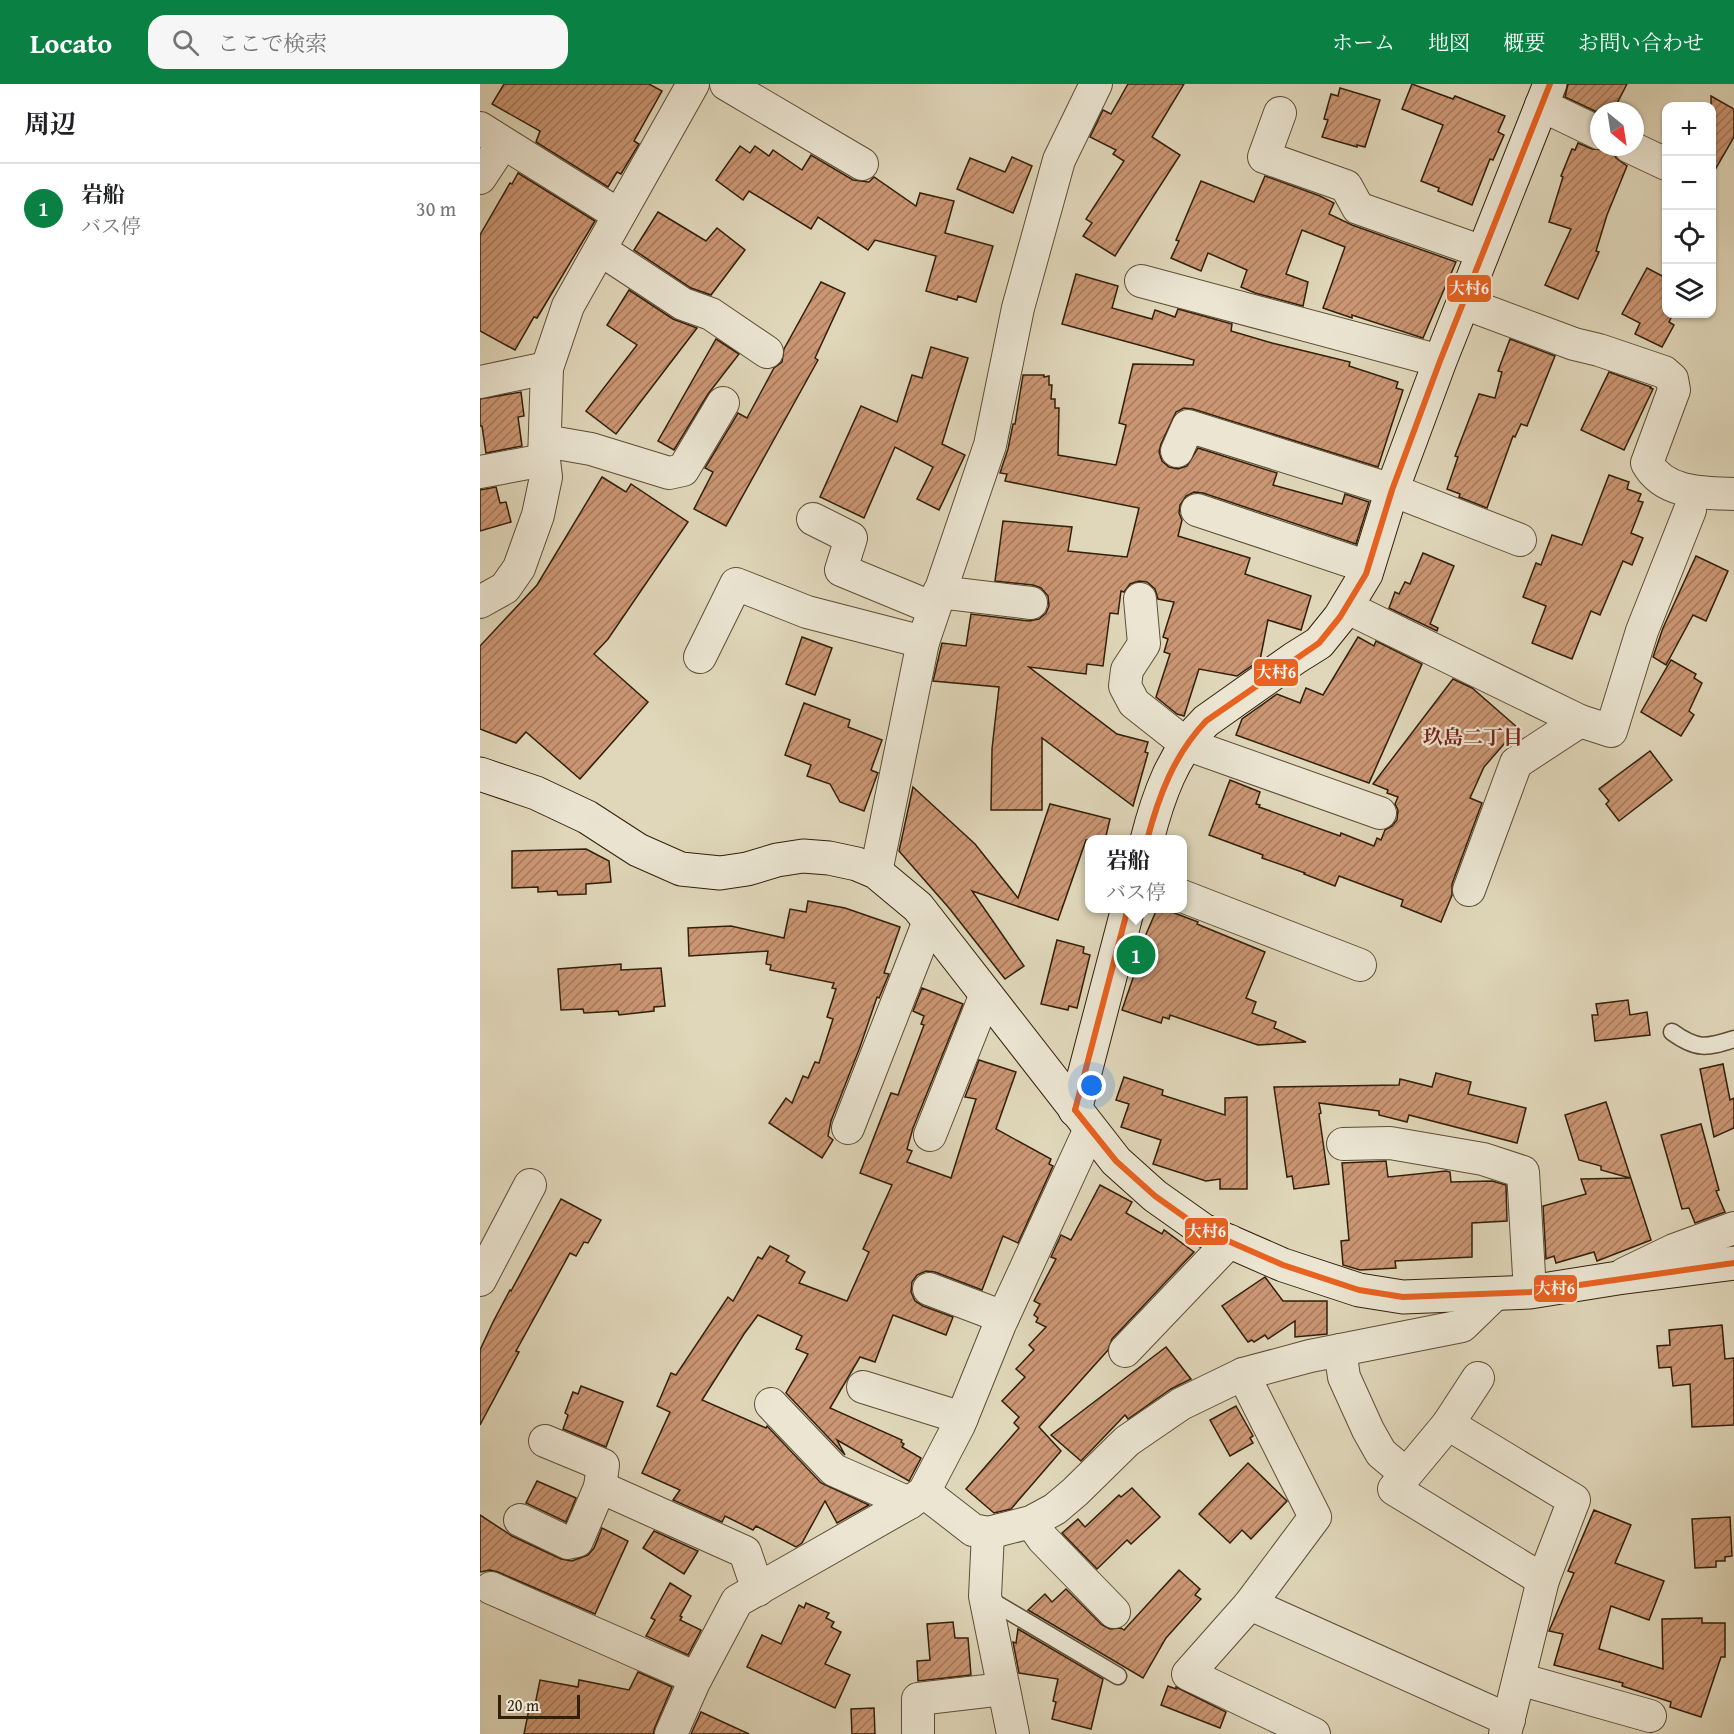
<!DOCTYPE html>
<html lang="ja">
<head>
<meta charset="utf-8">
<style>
  body { margin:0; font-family:"Gentium Book Plus","Noto Serif JP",serif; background:#f6f6f6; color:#202124 }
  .controls { position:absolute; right:18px; top:18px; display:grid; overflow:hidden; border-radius:12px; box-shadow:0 2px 4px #0004 }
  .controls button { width:54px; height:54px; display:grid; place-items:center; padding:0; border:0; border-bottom:2px solid #e0e0e0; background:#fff; color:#202124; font:30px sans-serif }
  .compass { position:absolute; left:1110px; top:18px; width:54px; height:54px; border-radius:50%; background:#fff; box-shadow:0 2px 4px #0004; rotate:150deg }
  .scale { position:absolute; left:18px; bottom:15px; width:82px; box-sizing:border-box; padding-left:6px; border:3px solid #321f0a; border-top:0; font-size:16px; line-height:21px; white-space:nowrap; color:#321f0a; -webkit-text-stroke:4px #ebe5d2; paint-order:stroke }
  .you { position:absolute; left:612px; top:1002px; width:21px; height:21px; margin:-15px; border:4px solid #fff; border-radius:50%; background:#1a73e8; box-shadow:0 0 0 9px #1a73e833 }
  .badge { display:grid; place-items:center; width:39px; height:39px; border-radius:50%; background:#0b8043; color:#fff; font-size:20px; font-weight:700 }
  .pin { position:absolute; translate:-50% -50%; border:3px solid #fff; box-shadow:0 2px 6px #0006 }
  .popup { position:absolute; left:605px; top:751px; width:102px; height:78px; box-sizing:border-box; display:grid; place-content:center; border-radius:12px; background:#fff; filter:drop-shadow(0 2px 4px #0005); font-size:20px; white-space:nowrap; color:#757577 }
  .popup b { font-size:22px; color:#202124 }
  .popup::after { content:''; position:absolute; left:50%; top:100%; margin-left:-12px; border:12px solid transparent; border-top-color:#fff }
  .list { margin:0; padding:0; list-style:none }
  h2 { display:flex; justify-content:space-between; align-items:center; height:78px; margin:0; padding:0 24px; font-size:26px }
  h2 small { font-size:20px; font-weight:400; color:#757577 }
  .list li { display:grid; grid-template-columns:39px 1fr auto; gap:18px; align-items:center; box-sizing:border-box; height:90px; padding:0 24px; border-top:2px solid #e0e0e0 }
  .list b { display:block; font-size:22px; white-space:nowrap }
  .list p { margin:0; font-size:20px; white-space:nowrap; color:#757577 }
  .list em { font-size:20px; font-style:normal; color:#757577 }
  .icon { flex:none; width:33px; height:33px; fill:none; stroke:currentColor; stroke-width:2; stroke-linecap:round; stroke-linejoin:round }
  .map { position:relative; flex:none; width:1254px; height:1650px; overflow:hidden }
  header { display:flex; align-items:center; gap:36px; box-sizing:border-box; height:84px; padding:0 30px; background:#0b8043; color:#fff }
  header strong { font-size:28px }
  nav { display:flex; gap:33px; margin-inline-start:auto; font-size:21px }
  .search { width:420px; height:54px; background:#f6f6f6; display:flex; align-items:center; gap:15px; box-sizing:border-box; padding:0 21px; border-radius:18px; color:#757577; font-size:22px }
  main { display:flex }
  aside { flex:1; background:#fff }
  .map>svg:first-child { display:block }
  .building { fill:url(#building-hatch); stroke:#321f0a; stroke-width:1.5 }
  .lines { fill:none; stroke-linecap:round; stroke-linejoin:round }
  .lane-casing { stroke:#5e4d36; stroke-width:19 }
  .street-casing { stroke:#5e4d36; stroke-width:34 }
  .secondary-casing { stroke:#321f0a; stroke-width:35 }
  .lane { stroke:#ebe5d2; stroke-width:16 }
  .street { stroke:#ebe5d2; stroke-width:32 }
  .secondary { stroke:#ebe5d2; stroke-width:33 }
  .bus-1-casing { stroke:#ebe5d2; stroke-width:10 }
  .bus-1 { stroke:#e86221; stroke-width:6 }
  .labels { text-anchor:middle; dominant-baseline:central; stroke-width:4.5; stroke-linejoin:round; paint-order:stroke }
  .neighbourhood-label { font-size:20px; font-weight:bold; fill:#7a1f14; stroke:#ebe5d2 }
  .line-badge { stroke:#ebe5d2; stroke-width:2 }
  .badge-label { font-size:16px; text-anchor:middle; font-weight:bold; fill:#fff }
</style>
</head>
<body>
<header>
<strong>Locato</strong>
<div class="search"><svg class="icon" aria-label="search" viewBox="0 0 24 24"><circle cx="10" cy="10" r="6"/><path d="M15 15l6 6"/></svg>ここで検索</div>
<nav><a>ホーム</a><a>地図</a><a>概要</a><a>お問い合わせ</a></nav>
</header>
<main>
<aside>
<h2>周辺<small></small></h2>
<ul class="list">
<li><span class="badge">1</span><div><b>岩船</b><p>バス停</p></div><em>30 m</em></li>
</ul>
</aside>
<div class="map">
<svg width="1254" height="1650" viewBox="0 0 1254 1650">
  <defs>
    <pattern id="building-hatch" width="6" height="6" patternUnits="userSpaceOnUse" patternTransform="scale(1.5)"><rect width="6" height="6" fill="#cb9673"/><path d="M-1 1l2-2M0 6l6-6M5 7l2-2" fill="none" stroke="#a57a5d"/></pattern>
  </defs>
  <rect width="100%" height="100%" fill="#e0d7ba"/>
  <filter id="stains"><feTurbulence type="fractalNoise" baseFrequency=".00333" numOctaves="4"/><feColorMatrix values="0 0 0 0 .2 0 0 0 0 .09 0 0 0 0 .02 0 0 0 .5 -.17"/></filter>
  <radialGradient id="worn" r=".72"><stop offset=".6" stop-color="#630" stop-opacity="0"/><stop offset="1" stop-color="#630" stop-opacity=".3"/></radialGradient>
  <!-- building -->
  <g class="building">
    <path d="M24,0H169L182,7L154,57L159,60L141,90L137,88L128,103L56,58L60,47L12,20Z"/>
    <path d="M648,0H704L672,53L700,71L635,172L603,152L612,139L606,135L644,77L633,70L636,66L610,53L623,26L631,30Z"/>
    <path d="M932,0L973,15L975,12L1025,32L1018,48L1024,51L1013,76L1010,75L992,121L958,107L959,104L941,97L963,41L922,25Z"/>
    <path d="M1088,0H1147L1133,27H1119V29L1085,13Z"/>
    <path d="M860,4L900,16L885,63L877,61V63L842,53L848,36L844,35L851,10L858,12Z"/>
    <path d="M1231,12L1254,25V53L1232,91Z"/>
    <path d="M1098,59L1112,65L1124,66L1134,70L1136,74L1147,82L1127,131L1116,167L1119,168L1098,215L1065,201L1091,145L1069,138L1083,93L1081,92L1092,65L1095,66Z"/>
    <path d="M260,62L270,69L275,62L289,72L293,66L322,86L331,71L373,96L389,98L394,93L436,122L440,109L474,117L465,149L513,162L496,218L478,212L477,216L446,207L456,172L395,156L388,166L338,133L331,145L269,107L263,116L236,96Z"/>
    <path d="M532,73L552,82L533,129L477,105L490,74L525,88Z"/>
    <path d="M38,89L115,137L57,234L54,233L35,266L0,247V151L30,99L32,100Z"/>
    <path d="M785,92L840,112L854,119L849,130L872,141L976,178L943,254L872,231V234L843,224L865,163L822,146L806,190L828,198L823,222L775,209L761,203L767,186L728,169L721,187L691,174L699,157L696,156L721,97L774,118Z"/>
    <path d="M178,128L226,157L237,144L265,166L231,211L211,204L154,166Z"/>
    <path d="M1167,184L1186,194V230H1193L1189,238L1194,241L1182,263L1155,250L1160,239L1142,230Z"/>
    <path d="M596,190L638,202L632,224L672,235L675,226L695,233L698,225L752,240L751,247L792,259L870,278L869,282L918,298L916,304L923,306L898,383L713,325L704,324L696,328L681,360L679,368L682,377L689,383L698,385L707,382L718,364L797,389L793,401L862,420L865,410L889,418L876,460L723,409L714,408L706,412L700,421L699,429L702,436L698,452L770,474L765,490L831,512L821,546L788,536L780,576L757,592L719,585L704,632L697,630L676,613L690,570L684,568L688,555L683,553L694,518L678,515L675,505L667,498L659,497L650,500L644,508L641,507L638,530L630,529L623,582L607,580L606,590L549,583L637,650L668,658L665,668L668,669L653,722L562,654V726H511L512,665L519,603L453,597L462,559L486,562L491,530L549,537L559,535L566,529L569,522L568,512L561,504L553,501L515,497L523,437L592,443L588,467L647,473L659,424L525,397L527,390L520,389L528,365L533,340H535L543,291H564V293L569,292V301H572L571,315H575V324H579L578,371L636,381L646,341L639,339L653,280L713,281L714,276L582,240Z"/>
    <path d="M341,198L365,209L335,274L338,276L246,442L214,425L233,388L225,384L258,329L267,334L294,284L302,278L304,265Z"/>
    <path d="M149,206L193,235L217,244L136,350L106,327L157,261L127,241Z"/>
    <path d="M236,255L259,270L228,310L194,366L178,357Z"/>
    <path d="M1030,255L1075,272L1047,342L1041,340L1035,353L1033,352L1007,424L979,413L980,410L967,405L978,373L975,372L999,310L1015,314L1022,288L1018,287Z"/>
    <path d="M451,263L488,274L462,360L485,371L459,426L437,415L453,383L415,363L384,434L340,413L381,322L417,338L432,291L442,294Z"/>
    <path d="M1129,288L1171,303L1170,304L1173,305L1144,366L1101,346Z"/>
    <path d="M41,308L44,332L38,333L42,362L6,369L2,342H0V315Z"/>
    <path d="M1129,391L1149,398L1147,405L1161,410L1158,417L1163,418L1151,449L1163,454L1152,481L1143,477L1120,531L1111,527L1092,575L1052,559L1066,522L1043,513L1056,479L1061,481L1072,451L1102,461Z"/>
    <path d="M122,393L146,408L151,400L208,438L128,555L114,570L168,618L100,695L46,648L36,659L0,645V562L57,501Z"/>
    <path d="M16,403L20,419L26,418L31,438L0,447V406Z"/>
    <path d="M943,469L974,482L950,540L958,544L957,547L909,524L915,508L919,510L925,498L930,500Z"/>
    <path d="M1216,472L1248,487L1226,537L1213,531L1186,581L1173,573L1183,544Z"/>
    <path d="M322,553L352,564L335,611L306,600Z"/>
    <path d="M878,553L894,562L896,557L942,580L889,699L756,651L762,635L797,610L820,619L826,604L843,611Z"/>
    <path d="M1191,576L1216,590L1214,594L1222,599L1209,627L1214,631L1201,652L1161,628Z"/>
    <path d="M973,595L992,604L1038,644L1004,683L990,714L1002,719L972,800V811L961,838L921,822L923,816L859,792L855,802L824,790L825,789L782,774L783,771L729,751L750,696L780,708L776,720L780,721L779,723L860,752L861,749L894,762L897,754L901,756L905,746L912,742L917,736L918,726L915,720L918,713L907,709L908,706L893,700Z"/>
    <path d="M324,619L370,636L368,643L402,656L391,686L398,689L397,691L384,727L360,718L350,700L327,692L331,681L305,671Z"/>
    <path d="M1170,667L1192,696L1139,737L1126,720L1129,717L1119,705Z"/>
    <path d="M433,703L495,760L538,814L570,720L630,735L625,756H606L578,836L492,807L544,882L525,895L469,824L419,767Z"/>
    <path d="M106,765L129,777L131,798L106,800V810L78,811L77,807L58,808V803L32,804V767Z"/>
    <path d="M328,817L365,824L420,843L404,889L409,890L399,914L397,913L380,963L351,1037L348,1052L353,1056L342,1074L289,1039L306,1014L312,1019L323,992L328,994L335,978L339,979L353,935L347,933L356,905L352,904L354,899L290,886L291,881L286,880L288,867L209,872L208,844L251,842L304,854L310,825L326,828Z"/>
    <path d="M677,825H684L718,838L717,840L785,868L766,914L776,918L772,929L796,938L794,944L826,958L778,961L690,931L689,935L683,933L681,939L642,926L663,865L660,864Z"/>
    <path d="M577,856L604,863L603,869L610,871L597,924L589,922L588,926L561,920Z"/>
    <path d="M141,880V886L181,884L185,922L174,923V927L139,931L138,927L104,929L103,925L81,926L78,885Z"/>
    <path d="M442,904L483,920L433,1044L427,1065L432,1067L427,1078L471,1094L496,1015L485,1013L499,976L536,988L516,1045L571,1075L569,1080L573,1082L538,1159L523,1152L502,1206L455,1188L446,1187L437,1191L432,1198L431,1208L435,1217L443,1222L473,1233L466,1251L413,1231L395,1278L380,1273L350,1324L422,1356L421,1358L424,1360L422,1363L441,1374L429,1397L357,1356L365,1371L306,1309L328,1270L316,1265L322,1252L278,1231L264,1250L222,1316L286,1344L287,1342L341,1399L389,1421L357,1439L345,1417L322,1459L316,1463L276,1442L273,1446L245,1432L242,1438L193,1416L200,1406L162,1389L190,1328L177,1322L191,1289L196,1291L248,1213L253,1217L278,1173L282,1175L290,1162L309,1172L306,1177L325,1188L319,1199L367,1217L389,1168L383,1165L412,1101L380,1089L411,1009L418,1011L444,941L441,940L444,932L433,927Z"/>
    <path d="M1148,916L1150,931L1167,928L1170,951L1115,957L1112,931H1118L1116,920Z"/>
    <path d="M1243,980L1250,1016L1254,1014V1044L1234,1053L1220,985Z"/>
    <path d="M956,989L991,998L988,1010L1046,1024L1037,1059L929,1031L927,1038L899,1031V1027L839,1019L841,1029L839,1030L849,1100L814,1105L812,1092L807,1093L794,1003L919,1001L920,995L952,1003Z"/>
    <path d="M644,993L683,1006L682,1011L745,1031V1014L767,1013V1105H740V1095L726,1097L673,1080L681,1056L641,1043L649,1020L636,1016Z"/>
    <path d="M1126,1018L1171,1156L1117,1177L1114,1168L1076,1179L1074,1172L1066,1175L1063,1122L1106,1110L1101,1095L1150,1094L1121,1086V1082L1099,1076L1085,1031Z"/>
    <path d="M1221,1040L1239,1106L1236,1107L1245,1128L1215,1139L1209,1124L1202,1125L1181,1051Z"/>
    <path d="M906,1077L908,1093L966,1087L970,1088L971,1098L1012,1097L1026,1101L1027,1137L992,1139V1173L915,1177L916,1184L880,1186L863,1181L861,1157L869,1156L862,1079Z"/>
    <path d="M620,1101L652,1118L646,1129L682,1150L684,1146L714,1168L632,1255L628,1266L559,1343L581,1367L531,1425L514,1429L486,1405L539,1344L534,1339L539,1333L522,1317L545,1293L536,1285L554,1266L549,1261L566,1243L556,1238L558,1234L554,1231L560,1220L554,1217L576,1175L571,1173L581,1151L591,1156Z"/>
    <path d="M81,1115L121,1136L108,1159L104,1158L96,1172L90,1169L36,1267L39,1268L0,1341V1266L13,1238L30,1206L31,1207Z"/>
    <path d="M785,1193L803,1217H847V1250L815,1253V1237L788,1255L785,1251L774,1258L772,1256L768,1258L742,1222Z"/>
    <path d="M1242,1241L1245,1275L1254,1274V1341L1212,1343L1210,1300L1193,1302L1191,1283L1179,1284L1177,1262L1190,1261L1189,1246Z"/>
    <path d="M686,1263L711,1295L691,1305L648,1335L645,1331L601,1377L571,1351Z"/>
    <path d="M101,1302L143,1318L126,1363L83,1345L88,1331L85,1329L93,1308L98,1310Z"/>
    <path d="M756,1322L773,1352L770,1354L773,1359L750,1372L730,1336Z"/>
    <path d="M768,1379L807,1417L771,1455L762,1446L750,1459L719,1430Z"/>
    <path d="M57,1397L96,1414L86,1438L46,1419Z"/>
    <path d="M652,1404L680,1433L651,1460L647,1456L617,1485L582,1449L598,1435L605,1443L639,1411L641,1413Z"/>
    <path d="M1114,1426L1151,1441L1135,1479L1184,1497L1169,1536L1131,1522L1119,1565L1183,1585L1182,1535L1222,1534V1539H1245V1573H1241L1221,1633L1190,1623L1191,1618L1142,1602L1143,1599L1074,1581L1083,1550L1069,1547L1094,1489L1088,1487Z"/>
    <path d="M0,1431L32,1452L81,1475L92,1477L108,1471L114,1464L122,1444L148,1457L115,1530L18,1488L10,1486L0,1488Z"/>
    <path d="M1250,1433L1252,1472L1245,1473V1477H1236V1483L1215,1484L1212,1435Z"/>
    <path d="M174,1447L218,1467L204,1490L163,1464Z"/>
    <path d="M699,1486L720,1505L715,1511L721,1515L686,1554L663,1594L548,1526L565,1510L572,1518L586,1505L622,1541L630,1545L641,1544L644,1546Z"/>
    <path d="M190,1499L211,1512L200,1532L202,1533L200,1536L221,1546L208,1571L166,1552L175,1536L171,1534Z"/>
    <path d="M326,1519L349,1529L346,1534L354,1538L351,1543L361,1548L345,1580L370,1591L355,1624L267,1583L282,1551L301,1560L319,1521L324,1524Z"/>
    <path d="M473,1538L475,1554H488L491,1591L438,1597L437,1577L450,1576L447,1540Z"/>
    <path d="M538,1545L623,1595L611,1645L572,1635L576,1618L573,1617L578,1595L539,1589L533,1558L536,1559Z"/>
    <path d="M158,1588L192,1603L175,1643L173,1650H44L49,1625L54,1626L60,1596L98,1603L99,1596L149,1606Z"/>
    <path d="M688,1602L696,1605V1603L746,1628L740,1644L681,1621Z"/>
    <path d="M394,1624L395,1650H372L371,1625Z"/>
    <path d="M221,1628L269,1650H211Z"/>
  </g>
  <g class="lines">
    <!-- lane casing -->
    <g class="lane-casing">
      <g id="lane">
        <path d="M1192,948C1217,966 1226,964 1254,955"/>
        <path d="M505,1513L638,1592"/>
      </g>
    </g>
    <!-- street casing -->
    <g class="street-casing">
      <g id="street">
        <path d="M246,0L382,80"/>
        <path d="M1061,21L1119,49"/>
        <path d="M800,29L784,73L866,102L878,124L1003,168"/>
        <path d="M0,44L139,131"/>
        <path d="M1150,63L1186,80"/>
        <path d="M0,94L23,59"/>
        <path d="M121,166L203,220L231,230L287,268"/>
        <path d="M661,197L960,277"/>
        <path d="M984,219L1094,260L1119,266L1184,288L1192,295L1194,306L1167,379C1184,410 1224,409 1254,410"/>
        <path d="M0,298L67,284"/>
        <path d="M65,357L111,365L189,389L203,386L243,319"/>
        <path d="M697,367L708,342L912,406L1040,456"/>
        <path d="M0,388L64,376"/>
        <path d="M717,426L888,483"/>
        <path d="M333,435L371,454L361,486L453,524"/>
        <path d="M459,508L551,519"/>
        <path d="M660,515L664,560L647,586L645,602L654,619L706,660L900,729"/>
        <path d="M0,518L25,504L39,484L58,431L66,393L64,376L67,284L88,222L213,0"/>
        <path d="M866,523L1100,637L1131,647L1162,547L1210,426"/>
        <path d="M220,573L256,500L327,528L443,558"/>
        <path d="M396,788L443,558L510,361L538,224L579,76L616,0"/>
        <path d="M989,806L1036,679L1100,637"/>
        <path d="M702,812L880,881"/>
        <path d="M368,1044L449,837"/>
        <path d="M450,1051L506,910"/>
        <path d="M863,1060L910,1059L1003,1075L1043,1088L1050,1208"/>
        <path d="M1144,1190L1194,1166L1254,1144"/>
        <path d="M0,1196L50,1101"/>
        <path d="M449,1205L523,1233"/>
        <path d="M860,1266L864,1293L888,1346L901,1369L926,1390"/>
        <path d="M645,1267L750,1157"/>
        <path d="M763,1290L835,1433L770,1520L708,1590L834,1650"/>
        <path d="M998,1294L968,1340L914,1405L1063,1496"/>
        <path d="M383,1303L482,1334"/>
        <path d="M291,1320L354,1386L429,1419"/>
        <path d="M968,1340L1094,1416L1063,1496L1025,1650"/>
        <path d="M65,1357L123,1381L120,1403"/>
        <path d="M444,1408L493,1446L508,1449L551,1438L575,1425L595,1408L647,1357L701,1320L763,1290L830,1272L982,1242L1014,1211"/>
        <path d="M40,1436L88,1459L97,1457L120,1403L265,1468L278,1506"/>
        <path d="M551,1438L563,1455L634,1528"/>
        <path d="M508,1449L505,1512L533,1650"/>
        <path d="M11,1504L216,1594"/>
        <path d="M770,1520L1029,1636"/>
        <path d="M1039,1595L1170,1632"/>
        <path d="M191,1650L214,1598L257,1517L429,1419L444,1408L479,1341L520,1240L610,1045"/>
        <path d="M438,1650V1615L523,1605"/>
      </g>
    </g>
    <!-- secondary casing -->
    <g class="secondary-casing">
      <g id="secondary">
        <path d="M0,690L56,709L107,733L158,766L201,785L240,789L267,785L297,776L323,772L349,774L377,780L396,788L438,823L636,1077L675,1112L723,1146L803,1181L879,1206L923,1213L1050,1208L1138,1194L1254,1179"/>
        <path d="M667,756C678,713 693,669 726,637L815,574L839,559L860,533L886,490L912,406L960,277L1070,0"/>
        <path d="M595,1026L648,824"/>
      </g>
    </g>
    <!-- lane -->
    <use href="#lane" class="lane"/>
    <!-- street -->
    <use href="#street" class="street"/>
    <!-- secondary -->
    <use href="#secondary" class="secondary"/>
    <!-- bus-1 casing -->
    <g class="bus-1-casing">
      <g id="bus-1">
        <path d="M667,756C679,711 694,671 726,637L839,559L860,533L886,490L912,406L960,277L1070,0"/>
        <path d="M595,1026L636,1077L675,1112L723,1146L803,1181L879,1206L923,1213L1050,1208L1254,1179"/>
        <path d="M595,1026L648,824"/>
      </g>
    </g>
    <!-- bus-1 -->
    <use href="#bus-1" class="bus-1"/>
  </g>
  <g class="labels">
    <!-- neighbourhood labels -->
    <g class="neighbourhood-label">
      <text x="993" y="652">玖島二丁目</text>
    </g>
  </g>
  <g class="line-badge">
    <rect x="966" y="190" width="46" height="29" rx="6" fill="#e86221"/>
    <rect x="773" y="574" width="46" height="29" rx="6" fill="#e86221"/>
    <rect x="704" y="1133" width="45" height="29" rx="6" fill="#e86221"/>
    <rect x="1053" y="1190" width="45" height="29" rx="6" fill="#e86221"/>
  </g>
  <g class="badge-label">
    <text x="989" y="210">大村6</text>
    <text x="796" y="594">大村6</text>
    <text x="726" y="1153">大村6</text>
    <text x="1075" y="1210">大村6</text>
  </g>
  <rect width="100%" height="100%" filter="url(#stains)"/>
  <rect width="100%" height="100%" fill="url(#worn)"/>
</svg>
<div class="controls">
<button>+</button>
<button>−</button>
<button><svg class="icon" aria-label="locate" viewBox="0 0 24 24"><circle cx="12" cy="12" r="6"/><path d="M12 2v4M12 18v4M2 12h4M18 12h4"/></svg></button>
<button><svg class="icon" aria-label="layers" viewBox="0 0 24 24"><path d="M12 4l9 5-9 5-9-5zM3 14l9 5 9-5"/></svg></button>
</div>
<svg class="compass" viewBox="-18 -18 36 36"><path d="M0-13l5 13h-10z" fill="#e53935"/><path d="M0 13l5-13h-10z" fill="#757577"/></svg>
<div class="scale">20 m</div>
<div class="you"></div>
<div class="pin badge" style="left:656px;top:871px">1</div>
<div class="popup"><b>岩船</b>バス停</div>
</div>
</main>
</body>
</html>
